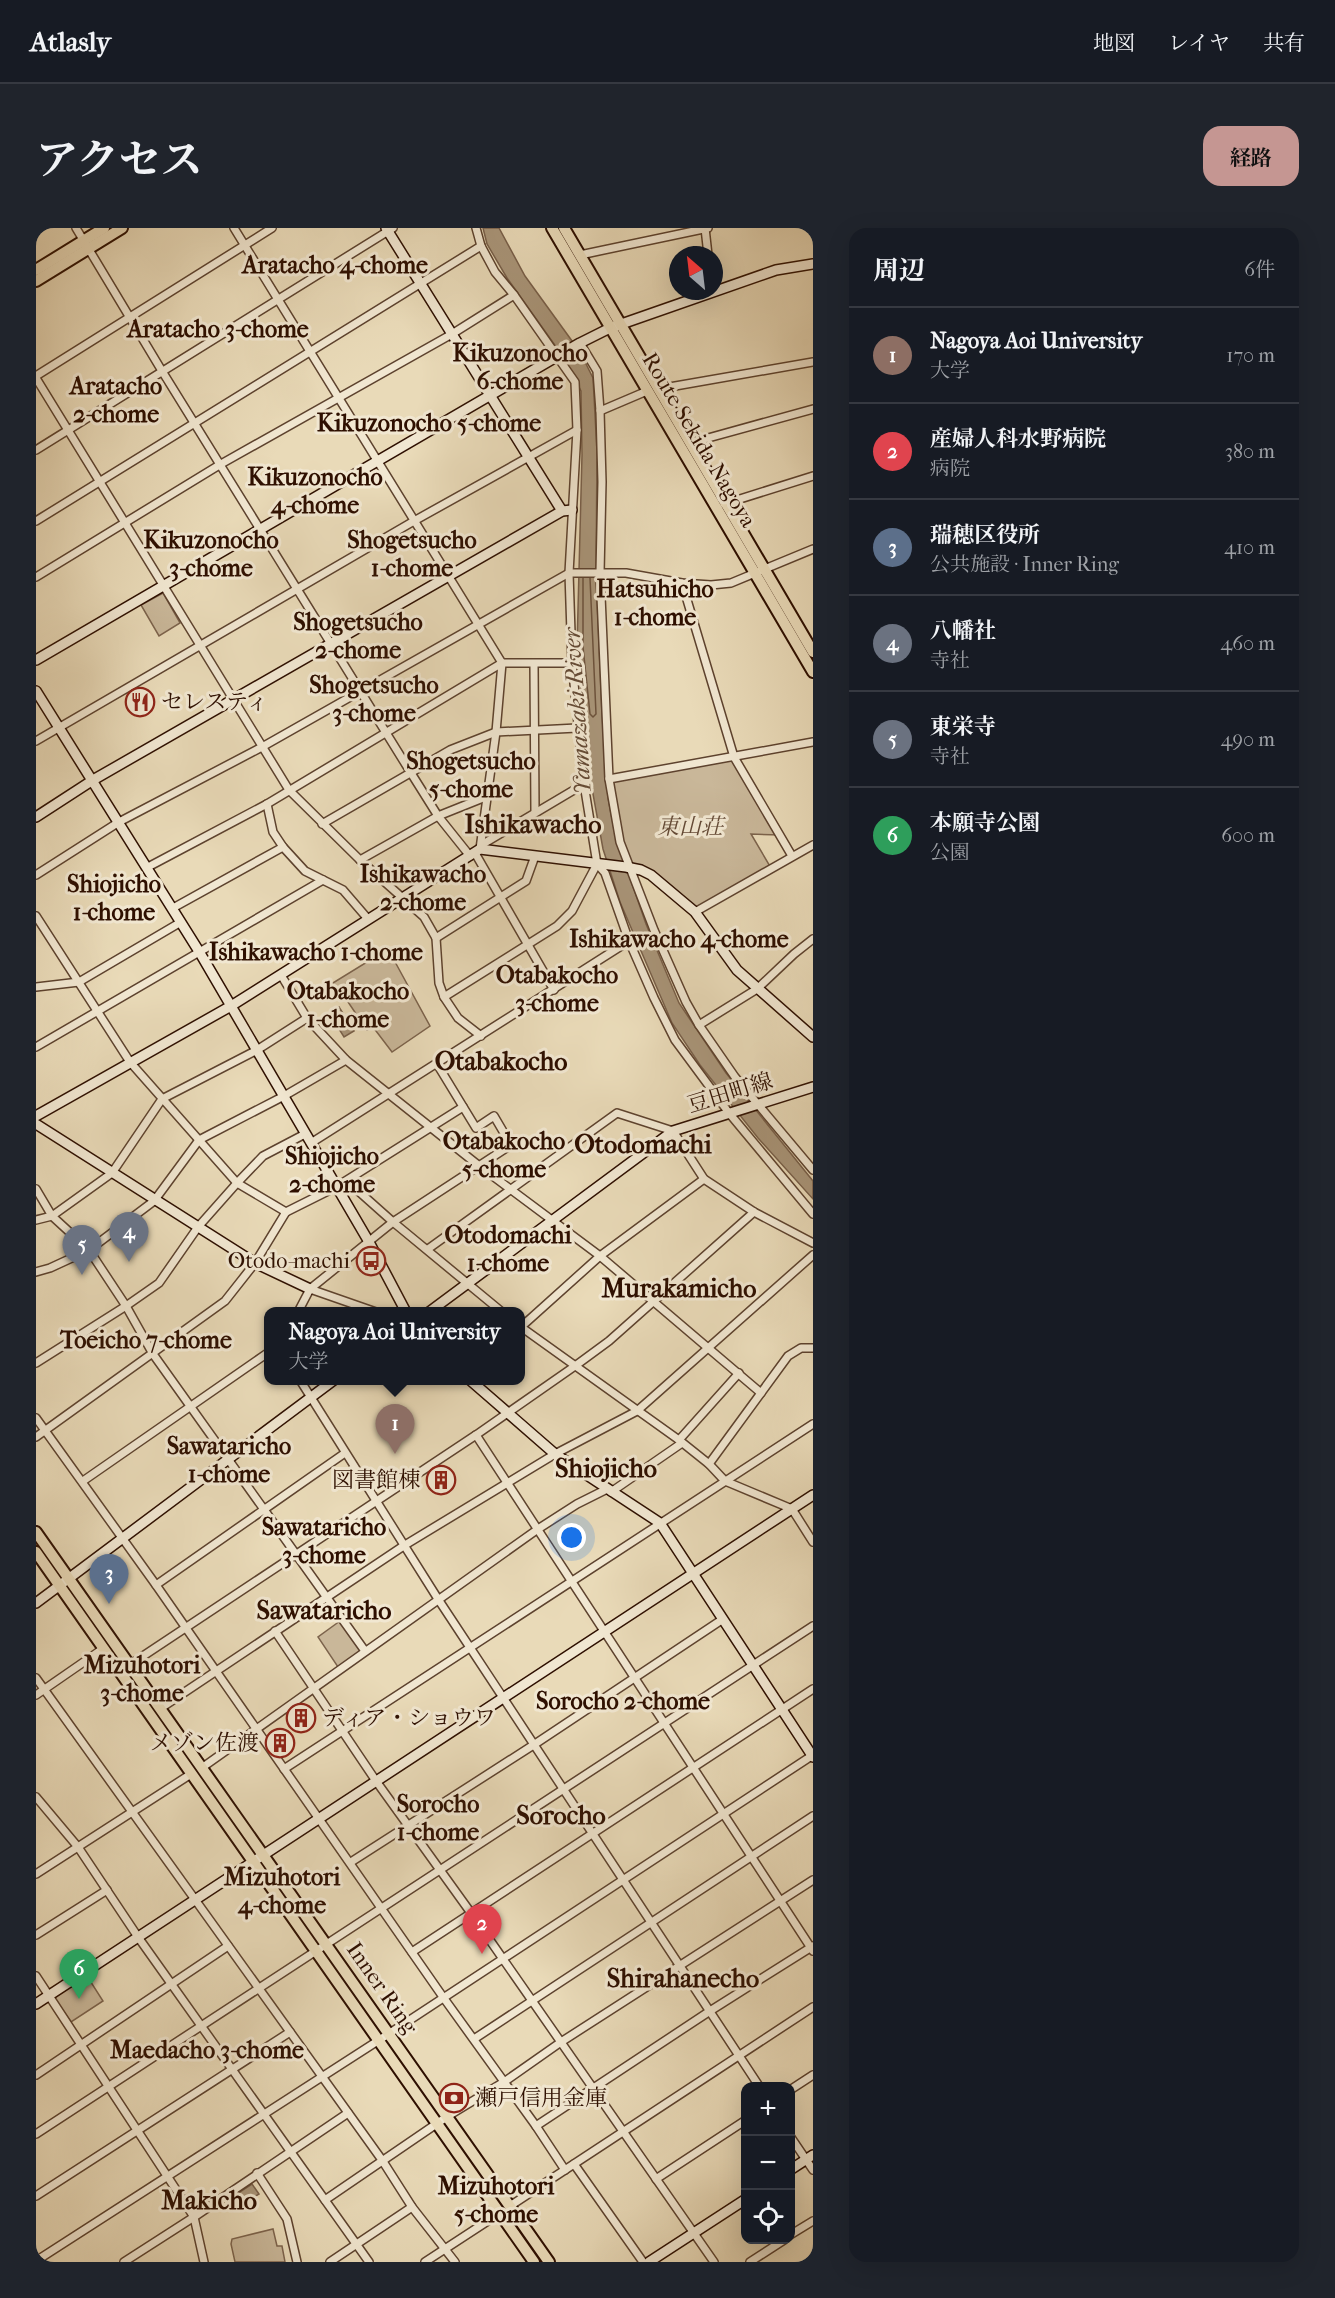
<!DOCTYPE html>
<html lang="ja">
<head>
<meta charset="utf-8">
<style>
  body { margin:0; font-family:"IM FELL French Canon","Noto Serif JP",serif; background:#20242c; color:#f1f3f6 }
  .controls { position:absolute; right:18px; bottom:18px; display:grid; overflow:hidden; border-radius:12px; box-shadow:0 6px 24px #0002 }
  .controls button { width:54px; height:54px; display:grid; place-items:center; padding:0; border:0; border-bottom:2px solid #363941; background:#171b24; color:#f1f3f6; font:30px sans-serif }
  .compass { position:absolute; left:633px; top:18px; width:54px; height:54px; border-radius:50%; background:#171b24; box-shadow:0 6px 24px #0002; rotate:332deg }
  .you { position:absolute; left:536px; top:1310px; width:21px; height:21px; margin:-15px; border:4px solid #fff; border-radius:50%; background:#1a73e8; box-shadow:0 0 0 9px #1a73e833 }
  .badge { display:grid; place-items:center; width:39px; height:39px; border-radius:50%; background:#c59692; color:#fff; font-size:20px; font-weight:700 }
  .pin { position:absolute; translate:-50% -50px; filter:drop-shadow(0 2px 3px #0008) }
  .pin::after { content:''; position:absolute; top:32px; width:21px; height:18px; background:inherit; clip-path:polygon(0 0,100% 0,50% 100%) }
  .popup { position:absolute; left:228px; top:1079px; width:261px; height:78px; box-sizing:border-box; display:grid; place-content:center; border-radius:12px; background:#171b24; filter:drop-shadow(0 2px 4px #0005); font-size:20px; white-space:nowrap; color:#9ea1a6 }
  .popup b { font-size:22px; color:#f1f3f6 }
  .popup::after { content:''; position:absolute; left:50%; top:100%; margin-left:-12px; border:12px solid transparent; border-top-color:#171b24 }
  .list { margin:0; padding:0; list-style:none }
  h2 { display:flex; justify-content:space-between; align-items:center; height:78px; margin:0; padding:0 24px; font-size:26px }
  h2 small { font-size:20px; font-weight:400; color:#9ea1a6 }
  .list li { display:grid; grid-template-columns:39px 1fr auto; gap:18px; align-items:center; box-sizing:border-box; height:96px; padding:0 24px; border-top:2px solid #363941 }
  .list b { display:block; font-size:22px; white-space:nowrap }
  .list p { margin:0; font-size:20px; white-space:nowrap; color:#9ea1a6 }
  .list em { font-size:20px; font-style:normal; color:#9ea1a6 }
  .icon { flex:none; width:33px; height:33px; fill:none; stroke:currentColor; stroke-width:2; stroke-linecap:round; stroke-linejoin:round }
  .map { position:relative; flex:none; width:777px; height:2034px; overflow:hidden; border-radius:18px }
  header { display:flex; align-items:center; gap:36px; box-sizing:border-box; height:84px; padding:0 30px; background:#171b24; border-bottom:2px solid #363941 }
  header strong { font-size:28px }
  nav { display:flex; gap:33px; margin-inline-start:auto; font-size:21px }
  .intro { display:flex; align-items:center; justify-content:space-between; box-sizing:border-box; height:144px; padding:0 36px }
  h1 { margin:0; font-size:42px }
  .button { padding:15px 27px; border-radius:18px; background:#c59692; color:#111; font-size:21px; font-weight:700 }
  main { display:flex; gap:36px; padding:0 36px }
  aside { flex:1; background:#171b24; border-radius:18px; box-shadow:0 6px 24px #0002 }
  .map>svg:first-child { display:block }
  .green { fill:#c9b799; stroke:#7c634c; stroke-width:1.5 }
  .water { fill:#a99579; stroke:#785f49; stroke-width:1.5 }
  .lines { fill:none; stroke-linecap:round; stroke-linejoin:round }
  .shore { stroke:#6c523c; stroke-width:1.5 }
  .street-casing { stroke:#5d422e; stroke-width:10 }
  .secondary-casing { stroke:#2e0f00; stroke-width:12 }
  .primary-casing { stroke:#2e0f00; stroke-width:14 }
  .street { stroke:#f1e7d1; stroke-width:7 }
  .secondary { stroke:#f1e7d1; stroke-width:9 }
  .primary { stroke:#e9dab8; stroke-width:10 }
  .labels { text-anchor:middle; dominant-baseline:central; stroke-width:6; stroke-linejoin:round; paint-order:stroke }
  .street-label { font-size:22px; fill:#2e0f00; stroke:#f1e7d1 }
  .poi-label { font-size:22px; fill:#2e0f00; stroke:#f1e7d1; text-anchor:start }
  .park-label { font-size:22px; font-style:italic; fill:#644a36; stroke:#f1e7d1 }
  .neighbourhood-label { font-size:24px; font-weight:bold; fill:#2e0f00; stroke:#f1e7d1 }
  .water-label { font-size:24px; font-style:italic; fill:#654b36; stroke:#f1e7d1 }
  .quarter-label { font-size:26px; font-weight:bold; fill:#2e0f00; stroke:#f1e7d1 }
</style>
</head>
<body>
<header>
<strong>Atlasly</strong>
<nav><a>地図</a><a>レイヤ</a><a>共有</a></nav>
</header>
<div class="intro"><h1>アクセス</h1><a class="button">経路</a></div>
<main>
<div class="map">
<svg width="777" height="2034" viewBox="0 0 777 2034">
  <rect width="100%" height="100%" fill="#e9dab8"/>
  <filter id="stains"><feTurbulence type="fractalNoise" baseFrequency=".00333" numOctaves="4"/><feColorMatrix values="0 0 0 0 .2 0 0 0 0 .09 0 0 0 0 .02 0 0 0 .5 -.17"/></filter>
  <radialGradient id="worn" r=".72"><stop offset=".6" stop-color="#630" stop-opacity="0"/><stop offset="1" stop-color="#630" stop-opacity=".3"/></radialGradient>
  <!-- green -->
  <g class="green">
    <path d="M127,365L144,395L123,408L105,377Z"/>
    <path d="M698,529L744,607L715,606L735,640L659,684L615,647L590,639L573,551Z"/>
    <path d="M352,721L394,798L356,824L337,799L331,802L310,771L305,773L292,758Z"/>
    <path d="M304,1393L325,1423L302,1439L282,1409Z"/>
    <path d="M51,1748L67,1773L35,1794L18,1770Z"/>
    <path d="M237,2001L241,2018H246L249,2034H199L195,2016L196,2011Z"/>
  </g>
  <!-- water -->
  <g class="water">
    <path d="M447,0H463L489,48L544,124L557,150L561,224L560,347L566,486L572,570L578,601L586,627L610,696L643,775L690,845L777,953V971L722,910L664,837L636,795L584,674L567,621L553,544L541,420L546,227L545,163L528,130L471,50L451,16Z"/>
    <path d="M303,779L318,803L308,809L293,785Z"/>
    <path d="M216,1956L223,1966L199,1981L193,1971Z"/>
  </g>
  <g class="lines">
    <!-- shore -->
    <path class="shore" d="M547,350V419L554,486L557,489L560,486L554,350"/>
    <!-- street casing -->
    <g class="street-casing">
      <g id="street">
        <path d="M40,0L126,143L375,545L402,588L434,628"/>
        <path d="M198,0L466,435L460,504L444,621"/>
        <path d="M440,0L445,18L459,44L478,67L539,154L541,202L533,345L536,435L548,556L561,636L569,645L593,713L618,770L639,812L693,885L777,986"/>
        <path d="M669,0L672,27"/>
        <path d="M544,27L672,0"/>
        <path d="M544,115L561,143L564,183L566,254L564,345L573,551L584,614L618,702L650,774L663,797L699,849L777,942"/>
        <path d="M0,148L236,0"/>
        <path d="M0,150L253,562L324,632L388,689L400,710L403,755L408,769L422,790L445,808"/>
        <path d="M622,161L777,134"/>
        <path d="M564,183L611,163"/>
        <path d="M654,215L777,181"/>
        <path d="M0,222L357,0"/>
        <path d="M688,276L777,248"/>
        <path d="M0,293L445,18"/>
        <path d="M0,349L185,236L416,106L478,67"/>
        <path d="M646,355L698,529L756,628"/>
        <path d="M498,436L499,583"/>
        <path d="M0,513L378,293L541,202"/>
        <path d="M573,551L777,514"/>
        <path d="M231,576L237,604L247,619L269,643L307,662L332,691"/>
        <path d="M286,596L414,522L460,504L541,500"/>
        <path d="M447,616L548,556"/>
        <path d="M439,625L518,762"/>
        <path d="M324,632L402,588L452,568"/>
        <path d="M112,639L231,576L466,435H536"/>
        <path d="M0,647L83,594L226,519L533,345H590L646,355L675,357L695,355L777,321"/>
        <path d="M137,680L247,619"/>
        <path d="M659,684L777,617"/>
        <path d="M0,688L94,834L201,955L250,984L219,1035L189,1073L0,1209"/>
        <path d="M400,710L490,653L499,628"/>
        <path d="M245,747L271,790L310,832L442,937L564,1028L725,1165"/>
        <path d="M0,759L43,754L145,694"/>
        <path d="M408,769L521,698L536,683L561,636"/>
        <path d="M663,797L721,761L758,726L777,711"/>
        <path d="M0,819L287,652"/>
        <path d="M275,915L593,713"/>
        <path d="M311,953L357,994L466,1084"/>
        <path d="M0,961L16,988L53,1022L90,1078L117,1126L329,1423"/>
        <path d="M250,984L300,959L427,879"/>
        <path d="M0,992L16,988L76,945L126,871L221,822L271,790"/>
        <path d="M392,1021L581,885L637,903L668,951L718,984L777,1015"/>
        <path d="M0,1044L14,1040L53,1022L118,973L163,912L248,868L310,832"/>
        <path d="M274,1061L340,1084"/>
        <path d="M262,1084L274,1061L357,994L475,917L458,888L440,900L401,836"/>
        <path d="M485,1099L643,1212L673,1236L689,1253L756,1281L777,1314"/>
        <path d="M485,1099L564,1028L668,951"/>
        <path d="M0,1135L90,1078L123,1055L162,999L201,955L227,928L269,906"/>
        <path d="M264,1152L402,1371L723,1858"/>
        <path d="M0,1190L120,1357L407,1769L500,1898L529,1942"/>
        <path d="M440,1207L777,1723"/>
        <path d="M643,1212L703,1145"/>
        <path d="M673,1236L752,1128L765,1120H777"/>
        <path d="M47,1253L233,1124"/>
        <path d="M575,1264L646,1215"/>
        <path d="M120,1357L309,1225"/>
        <path d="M239,1403L340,1553L435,1685L678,2034"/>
        <path d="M95,1436L440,1207L539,1138L573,1113L718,984"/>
        <path d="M0,1450L346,1932L376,1979L419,2034"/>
        <path d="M0,1467L68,1420"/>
        <path d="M125,1480L369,1317L519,1226L601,1183L777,1027"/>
        <path d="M167,1539L502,1301L541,1276L571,1261"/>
        <path d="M248,1541L777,1196"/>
        <path d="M0,1569L42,1619L102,1709L333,2034"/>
        <path d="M315,1634L499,1516L687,1391"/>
        <path d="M0,1646L155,1546"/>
        <path d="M0,1707L71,1662"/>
        <path d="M376,1724L777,1461"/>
        <path d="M0,1748L158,1989L168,2034"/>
        <path d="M438,1811L777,1588"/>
        <path d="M0,1847L192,1718"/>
        <path d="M754,1862L777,1847"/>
        <path d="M500,1898L674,1783L777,1718"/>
        <path d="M0,1906L777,1398"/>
        <path d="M754,1908L777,1942"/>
        <path d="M538,1936L607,2034"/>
        <path d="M221,1945L251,1991L261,2034"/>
        <path d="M620,1951L710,1892"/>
        <path d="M0,1968L254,1804"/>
        <path d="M289,1972L412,1888L468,1854L525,1814L777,1652"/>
        <path d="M474,1978L777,1779"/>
        <path d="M754,2007L777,1993"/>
        <path d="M0,2033L354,1805L777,1527"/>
        <path d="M88,2034L158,1989L312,1885"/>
        <path d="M294,2034L376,1979"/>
        <path d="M389,2034L464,1985"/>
        <path d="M714,2034L748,2012"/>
      </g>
    </g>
    <!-- secondary casing -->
    <g class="secondary-casing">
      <g id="secondary">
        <path d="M350,0L526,283"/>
        <path d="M0,432L544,115L574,100L740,42L777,36"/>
        <path d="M0,463L164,725L333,1014L370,1084"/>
        <path d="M0,589L57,552L526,283L536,282"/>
        <path d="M0,888L195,778L444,621L590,639L605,642L615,647L659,684L701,742L777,809"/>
        <path d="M0,896L219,1035L274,1061"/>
        <path d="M393,1084L637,903L777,859"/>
        <path d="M434,1152L519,1226L624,1295L777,1529"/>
        <path d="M0,1375L298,1152"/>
        <path d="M0,1776L777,1267"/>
        <path d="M754,1942L777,1927"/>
        <path d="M613,2034L710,1971"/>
      </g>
    </g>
    <!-- primary casing -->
    <g class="primary-casing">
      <g id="primary">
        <path d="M516,0L777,444"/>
        <path d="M528,0L777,424"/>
        <path d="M0,42L68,0"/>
        <path d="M0,53L86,0"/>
        <path d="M0,1304L513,2034"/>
        <path d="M0,1324L498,2034"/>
      </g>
    </g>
    <!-- street -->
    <use href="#street" class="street"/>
    <!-- secondary -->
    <use href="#secondary" class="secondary"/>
    <!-- primary -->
    <use href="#primary" class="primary"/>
  </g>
  <!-- icons -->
  <defs>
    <g id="restaurant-ring" transform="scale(1.5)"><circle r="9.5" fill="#f1e7d1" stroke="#8f2418" stroke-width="1.5"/><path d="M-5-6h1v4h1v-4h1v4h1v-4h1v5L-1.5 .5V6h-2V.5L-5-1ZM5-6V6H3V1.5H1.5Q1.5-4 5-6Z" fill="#8f2418"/></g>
    <g id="bus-ring" transform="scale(1.5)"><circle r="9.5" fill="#f1e7d1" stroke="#8f2418" stroke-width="1.5"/><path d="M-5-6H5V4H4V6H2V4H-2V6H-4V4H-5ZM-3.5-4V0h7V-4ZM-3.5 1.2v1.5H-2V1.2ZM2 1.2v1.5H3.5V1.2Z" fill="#8f2418"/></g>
    <g id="building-ring" transform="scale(1.5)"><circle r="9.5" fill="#f1e7d1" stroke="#8f2418" stroke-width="1.5"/><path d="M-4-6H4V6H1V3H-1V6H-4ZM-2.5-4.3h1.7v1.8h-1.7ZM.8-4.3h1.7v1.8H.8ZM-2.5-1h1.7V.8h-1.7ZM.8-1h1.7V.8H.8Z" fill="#8f2418"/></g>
    <g id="bank-ring" transform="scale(1.5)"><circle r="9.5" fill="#f1e7d1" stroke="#8f2418" stroke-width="1.5"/><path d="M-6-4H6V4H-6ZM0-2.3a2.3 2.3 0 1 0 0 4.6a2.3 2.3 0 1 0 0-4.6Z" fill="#8f2418"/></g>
  </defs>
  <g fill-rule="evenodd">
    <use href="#restaurant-ring" x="104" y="474"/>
    <use href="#bus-ring" x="335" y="1033"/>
    <use href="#building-ring" x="405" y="1252"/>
    <use href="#building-ring" x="265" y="1490"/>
    <use href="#building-ring" x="244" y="1515"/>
    <use href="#bank-ring" x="418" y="1870"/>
  </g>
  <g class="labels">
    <!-- street labels -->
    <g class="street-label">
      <text transform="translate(663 212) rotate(59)">Route Sekida Nagoya</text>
      <text transform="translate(694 865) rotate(-17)">豆田町線</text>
      <text transform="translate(346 1760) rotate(55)">Inner Ring</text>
    </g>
    <!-- poi labels -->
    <g class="poi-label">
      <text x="125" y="474">セレスティ</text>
      <text x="314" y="1033" text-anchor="end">Otodo-machi</text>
      <text x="384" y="1252" text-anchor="end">図書館棟</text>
      <text x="286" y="1490">ディア・ショウワ</text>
      <text x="223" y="1515" text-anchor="end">メゾン佐渡</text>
      <text x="439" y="1870">瀬戸信用金庫</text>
    </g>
    <!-- park labels -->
    <g class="park-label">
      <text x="654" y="599">東山荘</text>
    </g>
    <!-- neighbourhood labels -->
    <g class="neighbourhood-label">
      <text x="299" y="37">Aratacho 4-chome</text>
      <text x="182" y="101">Aratacho 3-chome</text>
      <text x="484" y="125">Kikuzonocho<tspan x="484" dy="28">6-chome</tspan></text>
      <text x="80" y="158">Aratacho<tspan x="80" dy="28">2-chome</tspan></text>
      <text x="393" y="195">Kikuzonocho 5-chome</text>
      <text x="279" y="249">Kikuzonocho<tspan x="279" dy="28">4-chome</tspan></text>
      <text x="175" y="312">Kikuzonocho<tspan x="175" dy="28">3-chome</tspan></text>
      <text x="376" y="312">Shogetsucho<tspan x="376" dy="28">1-chome</tspan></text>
      <text x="619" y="361">Hatsuhicho<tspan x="619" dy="28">1-chome</tspan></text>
      <text x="322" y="394">Shogetsucho<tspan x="322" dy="28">2-chome</tspan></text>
      <text x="338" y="457">Shogetsucho<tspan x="338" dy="28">3-chome</tspan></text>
      <text x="435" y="533">Shogetsucho<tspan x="435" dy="28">5-chome</tspan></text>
      <text x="387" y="646">Ishikawacho<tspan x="387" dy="28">2-chome</tspan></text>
      <text x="78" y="656">Shiojicho<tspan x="78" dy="28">1-chome</tspan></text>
      <text x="643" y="711">Ishikawacho 4-chome</text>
      <text x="280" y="724">Ishikawacho 1-chome</text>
      <text x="521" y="747">Otabakocho<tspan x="521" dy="28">3-chome</tspan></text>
      <text x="312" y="763">Otabakocho<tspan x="312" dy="28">1-chome</tspan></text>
      <text x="468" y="913">Otabakocho<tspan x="468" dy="28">5-chome</tspan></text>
      <text x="296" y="928">Shiojicho<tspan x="296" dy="28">2-chome</tspan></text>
      <text x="472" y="1007">Otodomachi<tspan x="472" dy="28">1-chome</tspan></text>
      <text x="110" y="1112">Toeicho 7-chome</text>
      <text x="193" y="1218">Sawataricho<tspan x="193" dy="28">1-chome</tspan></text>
      <text x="288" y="1299">Sawataricho<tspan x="288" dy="28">3-chome</tspan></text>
      <text x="106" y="1437">Mizuhotori<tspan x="106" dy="28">3-chome</tspan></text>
      <text x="587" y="1473">Sorocho 2-chome</text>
      <text x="402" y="1576">Sorocho<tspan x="402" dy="28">1-chome</tspan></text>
      <text x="246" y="1649">Mizuhotori<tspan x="246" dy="28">4-chome</tspan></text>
      <text x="171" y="1822">Maedacho 3-chome</text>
      <text x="460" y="1958">Mizuhotori<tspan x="460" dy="28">5-chome</tspan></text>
    </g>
    <!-- water labels -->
    <g class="water-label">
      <text transform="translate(541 483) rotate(-94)">Yamazaki River</text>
    </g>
    <!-- quarter labels -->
    <g class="quarter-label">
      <text x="497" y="596">Ishikawacho</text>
      <text x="465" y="833">Otabakocho</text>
      <text x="607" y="916">Otodomachi</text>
      <text x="643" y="1060">Murakamicho</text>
      <text x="570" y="1240">Shiojicho</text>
      <text x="288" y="1382">Sawataricho</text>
      <text x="525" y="1587">Sorocho</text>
      <text x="647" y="1750">Shirahanecho</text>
      <text x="173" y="1972">Makicho</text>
    </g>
  </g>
  <rect width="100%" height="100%" filter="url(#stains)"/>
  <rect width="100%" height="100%" fill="url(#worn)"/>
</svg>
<div class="controls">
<button>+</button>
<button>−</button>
<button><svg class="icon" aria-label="locate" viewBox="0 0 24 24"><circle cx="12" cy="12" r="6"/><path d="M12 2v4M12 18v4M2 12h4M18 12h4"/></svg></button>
</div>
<svg class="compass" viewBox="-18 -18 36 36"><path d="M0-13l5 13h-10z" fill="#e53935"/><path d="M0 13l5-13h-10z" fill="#9ea1a6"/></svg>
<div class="you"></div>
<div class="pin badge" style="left:359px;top:1226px;background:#8d6e63">1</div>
<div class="popup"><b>Nagoya Aoi University</b>大学</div>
<div class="pin badge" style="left:446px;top:1726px;background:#e0444e">2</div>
<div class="pin badge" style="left:73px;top:1376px;background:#5c6f8a">3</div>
<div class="pin badge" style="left:93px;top:1034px;background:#6b7280">4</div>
<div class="pin badge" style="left:46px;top:1047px;background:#6b7280">5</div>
<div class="pin badge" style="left:43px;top:1771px;background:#2e9e5b">6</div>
</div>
<aside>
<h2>周辺<small>6件</small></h2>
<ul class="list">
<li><span class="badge" style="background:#8d6e63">1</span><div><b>Nagoya Aoi University</b><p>大学</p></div><em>170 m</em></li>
<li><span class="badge" style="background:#e0444e">2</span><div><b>産婦人科水野病院</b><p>病院</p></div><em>380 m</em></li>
<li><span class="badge" style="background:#5c6f8a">3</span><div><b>瑞穂区役所</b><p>公共施設 · Inner Ring</p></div><em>410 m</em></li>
<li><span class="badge" style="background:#6b7280">4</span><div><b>八幡社</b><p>寺社</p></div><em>460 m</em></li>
<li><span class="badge" style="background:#6b7280">5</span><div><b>東栄寺</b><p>寺社</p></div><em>490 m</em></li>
<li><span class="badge" style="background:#2e9e5b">6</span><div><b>本願寺公園</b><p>公園</p></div><em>600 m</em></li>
</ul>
</aside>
</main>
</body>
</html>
